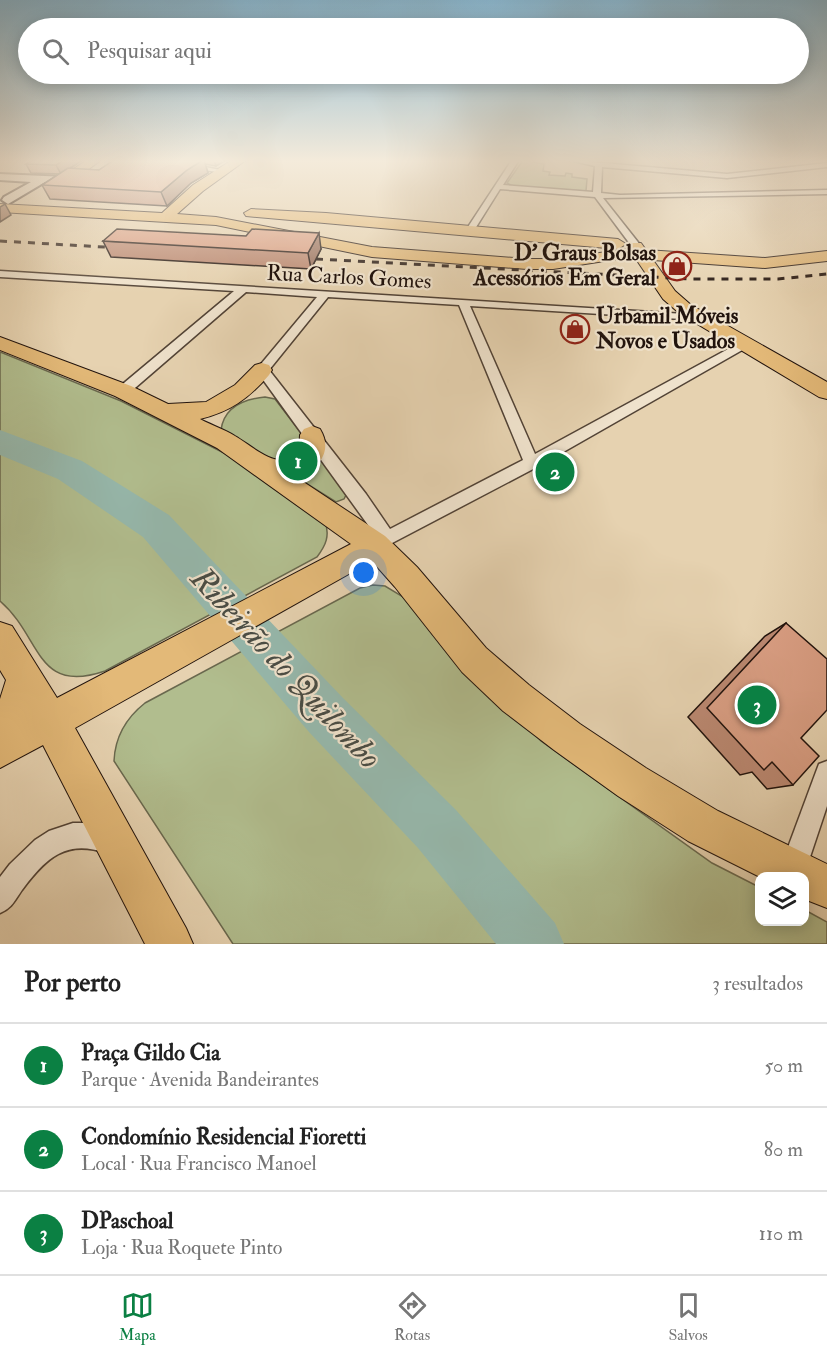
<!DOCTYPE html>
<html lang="pt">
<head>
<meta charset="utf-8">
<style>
  body { margin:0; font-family:"IM FELL Double Pica",serif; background:#f6f6f6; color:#222 }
  .controls { position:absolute; right:18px; bottom:18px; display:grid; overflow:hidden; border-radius:12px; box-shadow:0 3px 15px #0003 }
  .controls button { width:54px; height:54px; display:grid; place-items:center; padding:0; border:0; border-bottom:2px solid #e0e0e0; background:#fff; color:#222; font:30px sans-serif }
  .you { position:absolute; left:364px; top:573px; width:21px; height:21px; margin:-15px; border:4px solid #fff; border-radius:50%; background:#1a73e8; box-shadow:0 0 0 9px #1a73e833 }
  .badge { display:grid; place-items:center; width:39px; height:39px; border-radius:50%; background:#0b8043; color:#fff; font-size:20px; font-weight:700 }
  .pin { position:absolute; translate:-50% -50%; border:3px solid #fff; box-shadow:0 2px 6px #0006 }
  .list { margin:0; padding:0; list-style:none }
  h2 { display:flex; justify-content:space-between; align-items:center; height:78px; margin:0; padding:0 24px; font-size:26px }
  h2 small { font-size:20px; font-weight:400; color:#767676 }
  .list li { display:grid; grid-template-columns:39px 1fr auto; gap:18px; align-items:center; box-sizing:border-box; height:84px; padding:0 24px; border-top:2px solid #e0e0e0 }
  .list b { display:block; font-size:22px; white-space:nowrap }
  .list p { margin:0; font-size:20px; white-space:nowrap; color:#767676 }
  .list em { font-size:20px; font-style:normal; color:#767676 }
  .icon { flex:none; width:33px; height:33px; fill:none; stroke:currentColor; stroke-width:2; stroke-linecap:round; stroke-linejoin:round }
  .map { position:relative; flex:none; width:827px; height:944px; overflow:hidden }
  .search { position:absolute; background:#fff; box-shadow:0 3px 15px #0003; left:18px; right:18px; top:18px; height:66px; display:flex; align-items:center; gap:15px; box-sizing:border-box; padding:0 21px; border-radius:33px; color:#767676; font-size:22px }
  .sheet { height:330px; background:#fff }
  nav { display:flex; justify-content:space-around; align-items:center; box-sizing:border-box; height:84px; border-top:2px solid #e0e0e0; background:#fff; font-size:16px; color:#767676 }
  nav a { display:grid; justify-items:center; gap:3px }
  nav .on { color:#0b8043 }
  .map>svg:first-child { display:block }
  .green { fill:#b1bd8e; stroke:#69684e; stroke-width:1.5 }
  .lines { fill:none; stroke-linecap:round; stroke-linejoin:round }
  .river { fill:#96b8ac; fill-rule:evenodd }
  .minor-casing { stroke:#524336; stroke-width:3 }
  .secondary-casing { stroke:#21130d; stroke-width:4 }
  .primary-casing { stroke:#21130d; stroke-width:2 }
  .minor { fill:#efe2cc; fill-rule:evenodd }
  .secondary { fill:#efe2cc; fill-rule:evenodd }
  .primary { fill:#e3b978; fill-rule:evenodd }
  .rail { stroke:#21130d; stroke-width:3; stroke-dasharray:7 7; stroke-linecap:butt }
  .wall { fill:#bb8871; stroke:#21130d; stroke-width:1.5 }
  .shaded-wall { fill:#986f5c; stroke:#21130d; stroke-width:1.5 }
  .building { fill:#d99e83; stroke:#21130d; stroke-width:1.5 }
  .labels { text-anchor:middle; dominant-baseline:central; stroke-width:4.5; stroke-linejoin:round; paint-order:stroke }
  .far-poi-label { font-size:22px; font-weight:bold; fill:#21130d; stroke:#efe2cc; text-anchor:end }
  .far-street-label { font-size:22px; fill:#21130d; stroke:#efe2cc }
  .near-water-label { font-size:33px; font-style:italic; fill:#4a4d45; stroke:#efe2cc }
</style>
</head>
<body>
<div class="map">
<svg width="827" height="944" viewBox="0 0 827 944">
  <rect width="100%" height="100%" fill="#e6d2b0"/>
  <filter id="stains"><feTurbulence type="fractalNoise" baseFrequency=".00333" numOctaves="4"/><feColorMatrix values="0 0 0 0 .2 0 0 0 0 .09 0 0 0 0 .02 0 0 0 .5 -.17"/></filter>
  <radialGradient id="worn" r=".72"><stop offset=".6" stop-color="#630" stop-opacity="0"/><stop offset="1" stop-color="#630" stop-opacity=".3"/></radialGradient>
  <!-- green -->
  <g class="green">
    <path d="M523,160L544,164L543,171L550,172L549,175L565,176L566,173L572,174V177L587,179L586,191L513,186L507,183Z"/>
    <path d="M0,352L121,401L230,456L325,521C330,536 326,545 317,557L105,671C35,695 42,637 0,601Z"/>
    <path d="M265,397L275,399L347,493L344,499L336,502L221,430C224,407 245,399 265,397Z"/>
    <path d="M373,585L385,586L405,598L541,741L712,863L759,887L760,922H804L805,910L827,922V944H233L114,761C115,736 126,718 145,703L360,588Z"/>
  </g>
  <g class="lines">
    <!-- river -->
    <path class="river" d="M0,430L82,461L169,515L343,698L456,810L555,923L564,944H496L418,848L309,732L143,537L58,479L0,455Z"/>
    <!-- minor casing -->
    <g class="minor-casing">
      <g id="minor">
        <path d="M149,160H168L226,171L222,173Z"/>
        <path d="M512,160H519L503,185L593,192L595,166L569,160L727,174L827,163V167L727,178L602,167L601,193L620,195L827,190V194L603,198L641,246L636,249L633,248L595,197L500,189L473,232H467L466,230Z"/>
        <path d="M0,271L701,315V319L697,320L470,306L535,454L741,342H749L751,345L537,467L375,552L369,550L367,545L369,540L376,536L256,370L317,297L246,292L128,394H118L117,391L118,388L234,291L0,277ZM328,297L459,305L523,460L390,529L366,494L269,370Z"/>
        <path d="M827,761V806L806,869L803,876H783L780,869L816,772L819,764Z"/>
        <path d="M73,823H89L115,832L118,841L115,850L106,853C66,839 46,858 22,890C15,900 12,908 0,913V877L10,864L35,840L49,831Z"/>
      </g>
    </g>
    <!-- secondary casing -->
    <g class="secondary-casing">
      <path id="secondary" d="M0,174L67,177L73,180L67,183L45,182L8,204L2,200L4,197L31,182L0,180Z"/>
    </g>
    <!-- primary casing -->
    <g class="primary-casing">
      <g id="primary">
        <path d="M87,160H101L58,192H48L47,189L48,186Z"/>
        <path d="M232,160H246L203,191L177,214L216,217L372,247L527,259H553L630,249L628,246L631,243H641L646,250L765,258L827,251V261L765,268L653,260L675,291L691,305L827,382V399L819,397L679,313L663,299L636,259L624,258L553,269H527L372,257L216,225L0,212V204L162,213L193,185Z"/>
        <path d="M251,209L326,213L618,239L626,244L618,249L246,216L244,213Z"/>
        <path d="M0,337L131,386L168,404L206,402L235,385L255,365L262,363L269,365L272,370L269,375C249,398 230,412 200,419C211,425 224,429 235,436C253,446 278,473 299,453L300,435L304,429L312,426L320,429C334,452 318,470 296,477L385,536L417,567L486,648L529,685L580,724L646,768L718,811L827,864V908L804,899V876L760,877L688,841L618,796L554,750L503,711L462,672L395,587L372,561L75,728L186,928L193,944H145L43,745L0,768V699L6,680L0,670V622L12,626L57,698L351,544L217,448L115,396L0,350Z"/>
      </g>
    </g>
    <!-- minor -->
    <use href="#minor" class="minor"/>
    <!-- secondary -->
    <use href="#secondary" class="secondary"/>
    <!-- primary -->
    <use href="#primary" class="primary"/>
    <!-- rail -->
    <g class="rail">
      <path d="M0,241L121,248"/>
      <path d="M316,259L690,279H778L827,274"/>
    </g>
  </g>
  <!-- wall -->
  <g class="wall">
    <path d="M33,160H82L70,169L99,170L114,160H226L216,166L205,164L208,173L191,183L167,206L50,199L42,185L59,174L31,173L26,164Z"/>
    <path d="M103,241L321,249L311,269L111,257Z"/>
    <path d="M786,623L801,738L793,785L767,789L752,772L740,775L688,717L765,636Z"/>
  </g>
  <!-- shaded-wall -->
  <g class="shaded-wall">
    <path d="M64,160H82L61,174L56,165Z"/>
    <path d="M203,160H204L208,173L191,183L167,206L161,192L187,170Z"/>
    <path d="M214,160H226L216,166Z"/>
    <path d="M5,204L11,215L0,222V207Z"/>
    <path d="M319,233L321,249L311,269L308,253Z"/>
  </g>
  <!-- building -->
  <g class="building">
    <path d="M33,160H64L56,165L26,164Z"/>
    <path d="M114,160H203L187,170L161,192L42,185L68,168L99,170Z"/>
    <path d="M117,229L246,236L252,229L319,233L308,253L103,241Z"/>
    <path d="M786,623L827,659V710L801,738L819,756L793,785L772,762L764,770L707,708Z"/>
  </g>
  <!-- sky -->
  <linearGradient id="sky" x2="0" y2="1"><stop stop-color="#87b6d0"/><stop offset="0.55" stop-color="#f4ebdb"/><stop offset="1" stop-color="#f4ebdb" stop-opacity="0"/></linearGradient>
  <rect width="827" height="293" fill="url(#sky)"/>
  <!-- icons -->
  <defs>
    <g id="shop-ring" transform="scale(1.5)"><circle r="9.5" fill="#efe2cc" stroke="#8f2418" stroke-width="1.5"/><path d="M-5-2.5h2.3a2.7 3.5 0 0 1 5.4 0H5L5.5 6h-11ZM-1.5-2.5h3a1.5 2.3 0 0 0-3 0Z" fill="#8f2418"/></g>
  </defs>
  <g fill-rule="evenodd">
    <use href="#shop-ring" x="677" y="266"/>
    <use href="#shop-ring" x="575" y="329"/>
  </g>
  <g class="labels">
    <!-- far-poi labels -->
    <g class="far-poi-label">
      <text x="656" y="253">D' Graus Bolsas<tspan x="656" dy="25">Acessórios Em Geral</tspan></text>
      <text x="596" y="316" text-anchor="start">Urbamil Móveis<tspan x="596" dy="25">Novos e Usados</tspan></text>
    </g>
    <!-- far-street labels -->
    <g class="far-street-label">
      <text transform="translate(349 277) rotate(3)">Rua Carlos Gomes</text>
    </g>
    <!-- near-water labels -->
    <g class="near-water-label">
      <text transform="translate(286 668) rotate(47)">Ribeirão do Quilombo</text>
    </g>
  </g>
  <rect width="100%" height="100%" filter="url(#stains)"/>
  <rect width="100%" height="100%" fill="url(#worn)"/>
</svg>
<div class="controls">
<button><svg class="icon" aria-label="layers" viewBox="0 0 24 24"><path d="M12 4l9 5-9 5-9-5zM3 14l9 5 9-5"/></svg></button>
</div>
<div class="you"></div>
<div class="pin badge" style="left:298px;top:461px">1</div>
<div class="pin badge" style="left:555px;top:472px">2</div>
<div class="pin badge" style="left:757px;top:705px">3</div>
<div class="search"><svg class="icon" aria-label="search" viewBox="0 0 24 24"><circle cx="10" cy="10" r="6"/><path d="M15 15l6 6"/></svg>Pesquisar aqui</div>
</div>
<section class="sheet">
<h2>Por perto<small>3 resultados</small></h2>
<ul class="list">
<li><span class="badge">1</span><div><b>Praça Gildo Cia</b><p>Parque · Avenida Bandeirantes</p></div><em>50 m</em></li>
<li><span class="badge">2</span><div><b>Condomínio Residencial Fioretti</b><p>Local · Rua Francisco Manoel</p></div><em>80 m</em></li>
<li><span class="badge">3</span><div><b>DPaschoal</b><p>Loja · Rua Roquete Pinto</p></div><em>110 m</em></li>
</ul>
</section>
<nav>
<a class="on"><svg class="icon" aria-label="map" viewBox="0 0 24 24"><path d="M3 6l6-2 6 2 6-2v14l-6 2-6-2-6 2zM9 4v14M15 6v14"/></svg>Mapa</a>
<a><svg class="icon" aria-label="directions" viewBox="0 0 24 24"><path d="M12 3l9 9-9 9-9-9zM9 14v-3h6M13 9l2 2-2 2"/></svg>Rotas</a>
<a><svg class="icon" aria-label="saved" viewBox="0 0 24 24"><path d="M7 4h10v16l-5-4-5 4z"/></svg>Salvos</a>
</nav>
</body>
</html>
